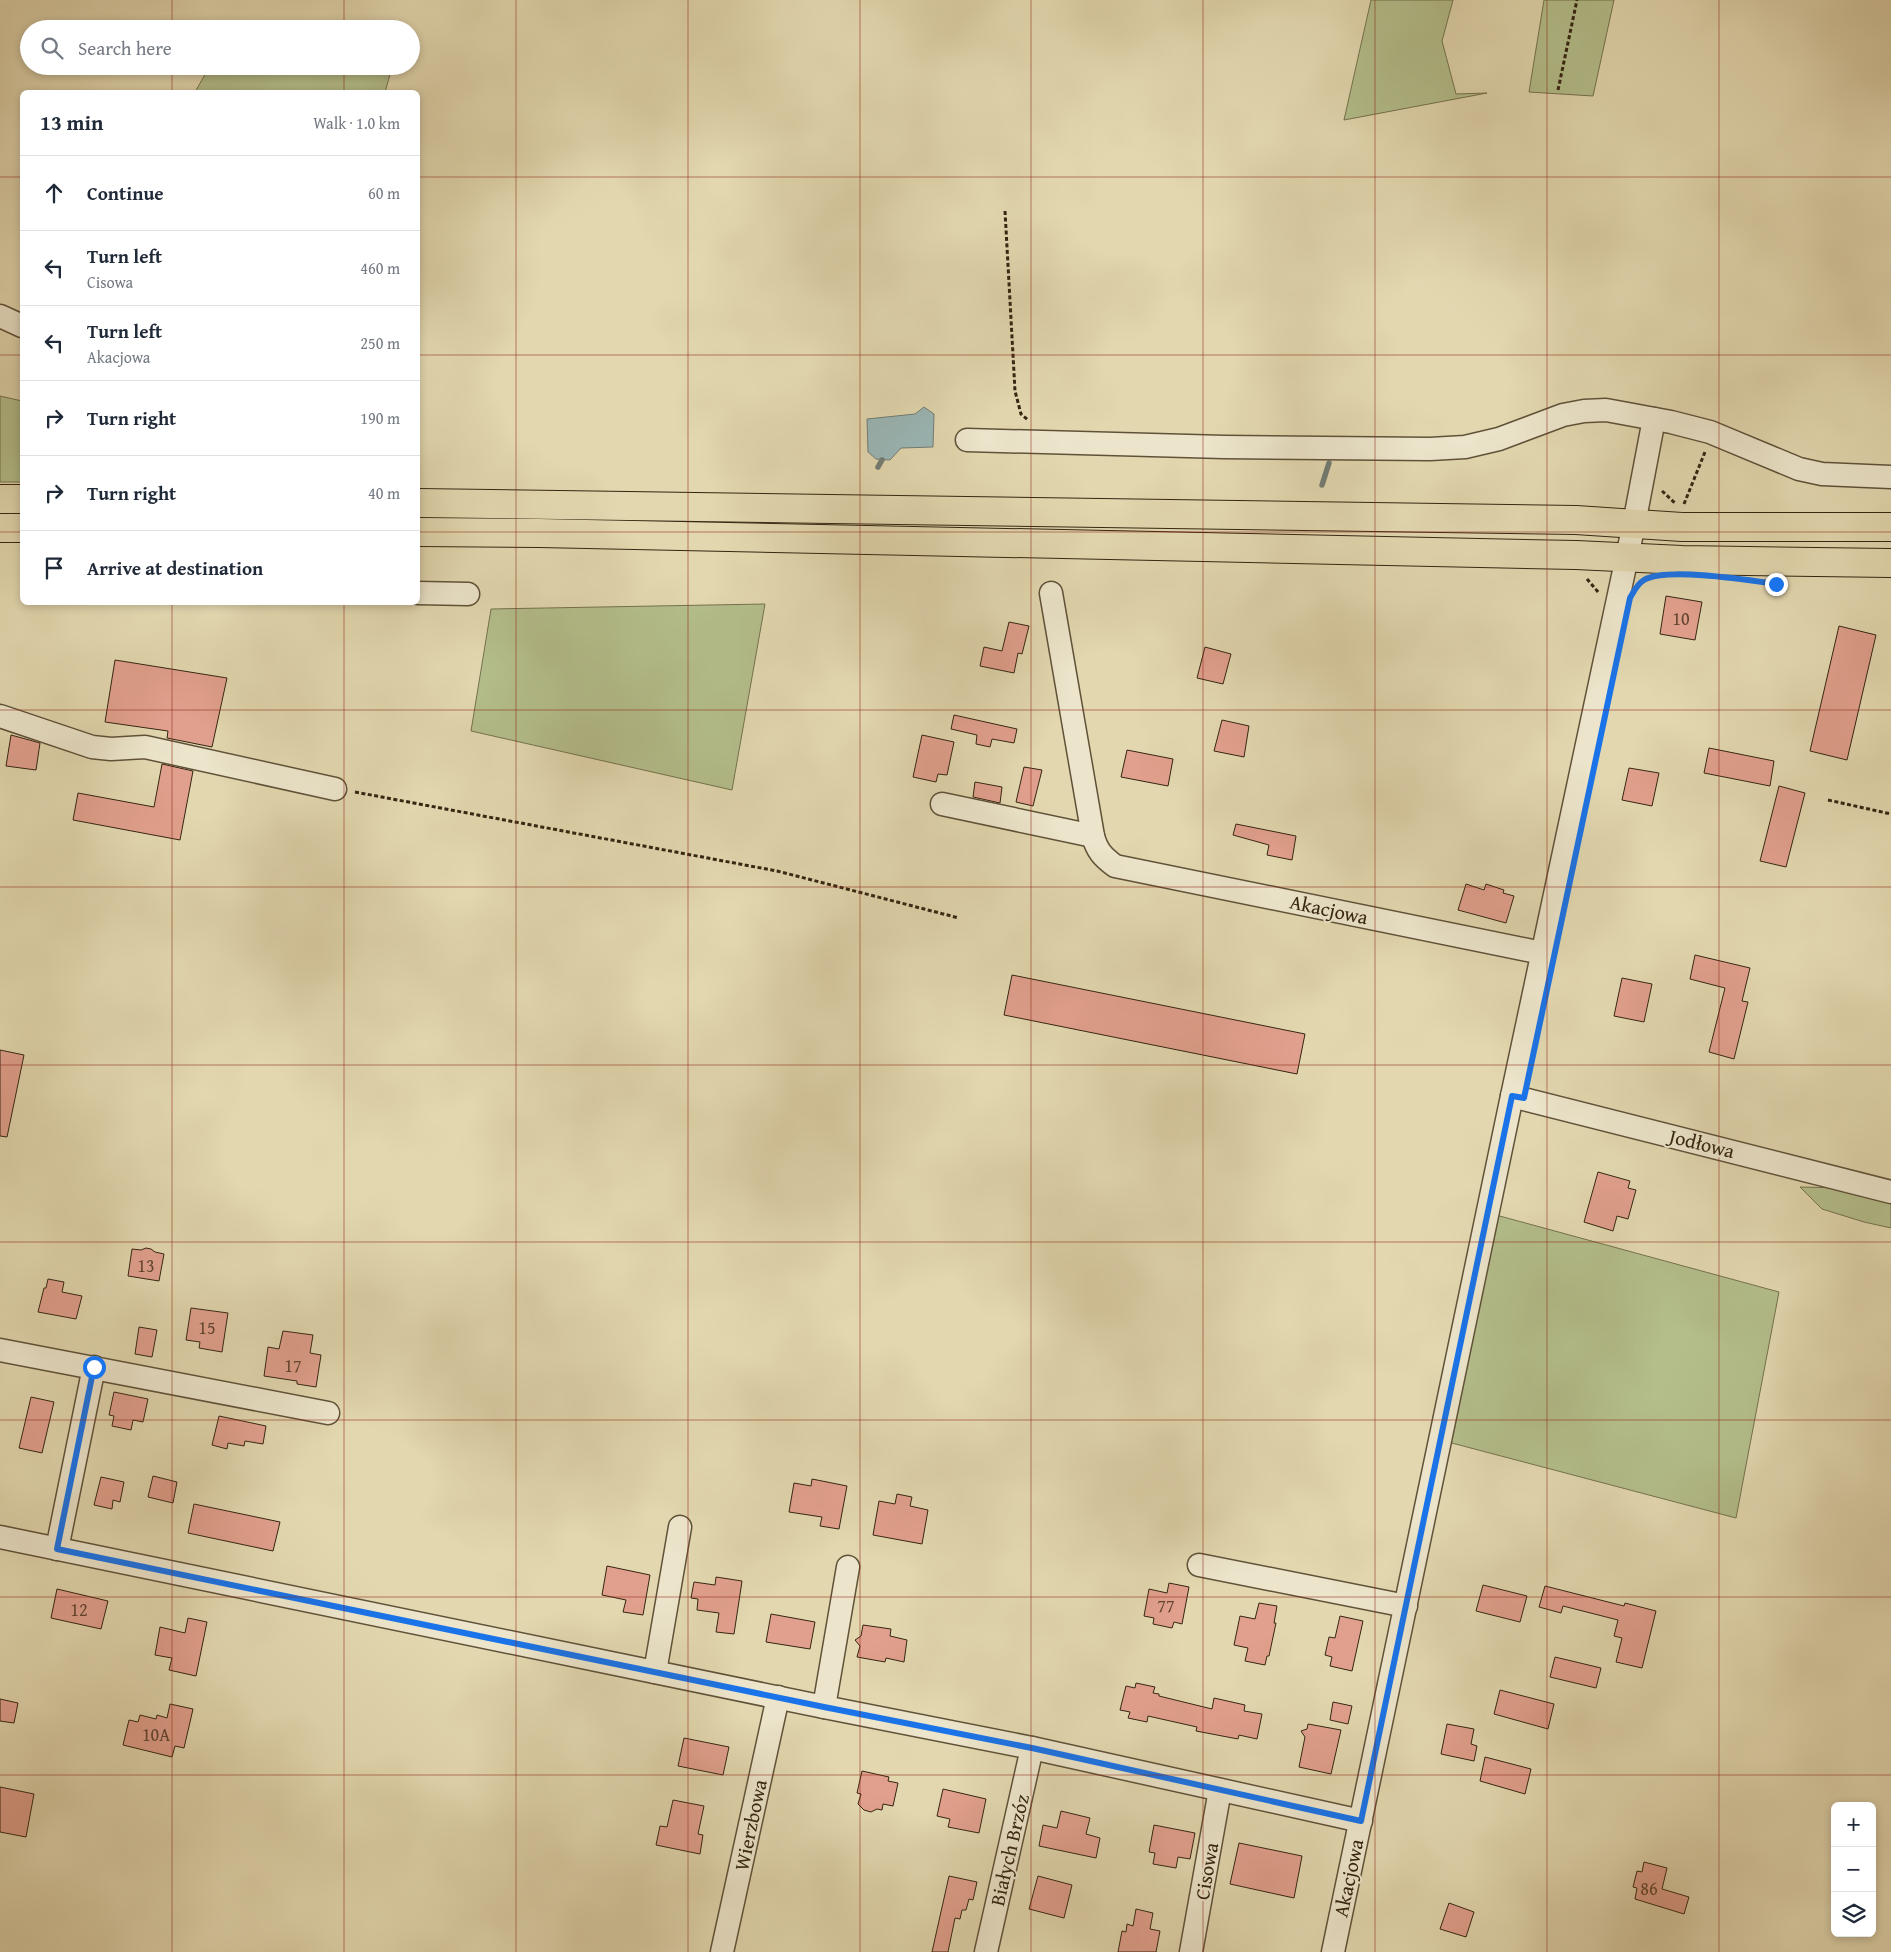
<!DOCTYPE html>
<html lang="en">
<head>
<meta charset="utf-8">
<style>
  body { margin:0; font-family:"Gentium Book Plus",serif; background:#f6f6f7; color:#1f2937 }
  .controls { position:absolute; right:15px; bottom:15px; display:grid; overflow:hidden; border-radius:8px; box-shadow:0 2px 8px #0003 }
  .controls button { width:45px; height:45px; display:grid; place-items:center; padding:0; border:0; border-bottom:1px solid #e0e1e3; background:#fff; color:#1f2937; font:25px sans-serif }
  .stop { position:absolute; width:15px; height:15px; margin:-11px; border:4px solid #1a73e8; border-radius:50%; background:#fff }
  .stop.end { background:#1a73e8; border-color:#fff; box-shadow:0 1px 5px #0008 }
  .list { margin:0; padding:0; list-style:none }
  h2 { display:flex; justify-content:space-between; align-items:center; height:65px; margin:0; padding:0 20px; font-size:21px }
  h2 small { font-size:16px; font-weight:400; color:#747a83 }
  .list li { display:grid; grid-template-columns:32px 1fr auto; gap:15px; align-items:center; box-sizing:border-box; height:75px; padding:0 20px; border-top:1px solid #e0e1e3 }
  .list b { display:block; font-size:19px; white-space:nowrap }
  .list p { margin:0; font-size:16px; white-space:nowrap; color:#747a83 }
  .list em { font-size:16px; font-style:normal; color:#747a83 }
  .icon { flex:none; width:28px; height:28px; fill:none; stroke:currentColor; stroke-width:2; stroke-linecap:round; stroke-linejoin:round }
  .map { position:relative; flex:none; width:1891px; height:1952px; overflow:hidden }
  .search { position:absolute; background:#fff; box-shadow:0 2px 8px #0003; left:20px; top:20px; width:400px; height:55px; display:flex; align-items:center; gap:12px; box-sizing:border-box; padding:0 18px; border-radius:28px; color:#747a83; font-size:19px }
  .panel { position:absolute; background:#fff; box-shadow:0 2px 8px #0003; left:20px; top:90px; width:400px; height:515px; border-radius:8px }
  .map>svg:first-child { display:block }
  .green { fill:#b3be8b; stroke:#74724e }
  .water { fill:#9ab7b7; stroke:#727d75 }
  .lines { fill:none; stroke-linecap:round; stroke-linejoin:round }
  .stream { stroke:#727d75; stroke-width:5.5 }
  .building { fill:#e1a08d; stroke:#352512 }
  .minor-casing { stroke:#605239; stroke-width:25 }
  .major-casing { stroke:#352512; stroke-width:30 }
  .path { stroke:#352512; stroke-width:3; stroke-dasharray:4 2.5; stroke-linecap:butt }
  .minor { stroke:#ece5cb; stroke-width:22 }
  .major { stroke:#e2d7af; stroke-width:28 }
  .route { stroke:#1a73e8; stroke-width:6 }
  .grid { fill:none; stroke:#8f2418; stroke-width:1; stroke-opacity:0.55 }
  .labels { text-anchor:middle; dominant-baseline:central; stroke-width:4; stroke-linejoin:round; paint-order:stroke }
  .number-label { font-size:18px; fill:#604431 }
  .street-label { font-size:20px; fill:#352512; stroke:#ece5cb }
</style>
</head>
<body>
<div class="map">
<svg width="1891" height="1952" viewBox="0 0 1891 1952">
  <rect width="100%" height="100%" fill="#e2d7af"/>
  <filter id="stains"><feTurbulence type="fractalNoise" baseFrequency=".004" numOctaves="4"/><feColorMatrix values="0 0 0 0 .2 0 0 0 0 .09 0 0 0 0 .02 0 0 0 .5 -.17"/></filter>
  <radialGradient id="worn" r=".72"><stop offset=".6" stop-color="#630" stop-opacity="0"/><stop offset="1" stop-color="#630" stop-opacity=".3"/></radialGradient>
  <!-- green -->
  <g class="green">
    <path d="M1371,0H1453L1442,41L1456,94L1487,93L1344,120Z"/>
    <path d="M1544,0H1614L1593,96L1529,92Z"/>
    <path d="M210,66H352L391,71L385,92H195Z"/>
    <path d="M0,396L22,401V482H0Z"/>
    <path d="M765,604L732,790L471,731L491,609Z"/>
    <path d="M1800,1187L1846,1188L1891,1200V1228L1864,1222L1822,1209Z"/>
    <path d="M1496,1215L1779,1292L1736,1518L1448,1442Z"/>
  </g>
  <!-- water -->
  <path class="water" d="M924,407L934,414L933,447L901,448L890,460L876,459L868,452L867,419L915,414Z"/>
  <g class="lines">
    <!-- stream -->
    <g class="stream">
      <path d="M878,467L882,460"/>
      <path d="M1322,485L1329,463"/>
    </g>
  </g>
  <!-- building -->
  <g class="building">
    <path d="M1666,596L1702,602L1695,640L1660,634Z"/>
    <path d="M1009,622L1029,626L1022,654L1018,653L1014,673L980,666L984,647L1002,651Z"/>
    <path d="M1839,626L1876,635L1847,760L1810,751Z"/>
    <path d="M1205,647L1231,654L1223,684L1197,678Z"/>
    <path d="M115,660L227,678L212,747L167,738L168,731L105,722Z"/>
    <path d="M954,715L1017,729L1014,743L992,739L990,747L976,744L977,735L951,729Z"/>
    <path d="M1222,720L1249,726L1244,757L1214,751Z"/>
    <path d="M11,735L40,743L36,770L6,766Z"/>
    <path d="M922,735L954,742L947,775L938,774L936,782L913,777Z"/>
    <path d="M1709,748L1774,761L1770,786L1704,773Z"/>
    <path d="M1127,750L1173,759L1168,786L1121,777Z"/>
    <path d="M162,764L193,771L180,840L73,820L78,793L154,807Z"/>
    <path d="M1024,767L1042,770L1033,806L1016,802Z"/>
    <path d="M1629,768L1659,773L1652,806L1622,800Z"/>
    <path d="M975,782L1002,787L1000,803L973,797Z"/>
    <path d="M1779,786L1805,793L1786,867L1760,861Z"/>
    <path d="M1236,824L1296,836L1292,860L1267,855L1269,845L1233,835Z"/>
    <path d="M1466,884L1484,890L1486,884L1504,890L1503,893L1514,896L1506,923L1458,910Z"/>
    <path d="M1695,955L1750,968L1742,1001L1748,1002L1734,1059L1709,1052L1725,988L1690,979Z"/>
    <path d="M1012,975L1305,1034L1297,1074L1004,1015Z"/>
    <path d="M1622,978L1652,984L1644,1022L1614,1016Z"/>
    <path d="M0,1050L24,1055L7,1137L0,1136Z"/>
    <path d="M1598,1172L1630,1181L1628,1188L1636,1190L1628,1219L1617,1216L1613,1231L1584,1222Z"/>
    <path d="M146,1248L151,1249L155,1252L164,1254L159,1281L128,1276L132,1249L141,1250Z"/>
    <path d="M48,1279L64,1282L62,1292L82,1296L76,1319L38,1312L44,1288H46Z"/>
    <path d="M191,1308L228,1313L222,1352L199,1348L200,1342L186,1340Z"/>
    <path d="M139,1327L157,1330L152,1357L135,1354Z"/>
    <path d="M283,1331L313,1335L310,1353L321,1355L316,1387L297,1384V1381L264,1376L268,1347L279,1349Z"/>
    <path d="M114,1392L148,1399L143,1422L133,1420L131,1430L112,1426L114,1416L109,1415Z"/>
    <path d="M31,1397L54,1402L42,1453L19,1448Z"/>
    <path d="M219,1416L266,1426L263,1444L245,1441L244,1446L228,1443L227,1449L212,1445Z"/>
    <path d="M153,1476L177,1482L173,1503L148,1497Z"/>
    <path d="M101,1477L124,1482L120,1502L113,1500L112,1509L94,1505Z"/>
    <path d="M812,1479L847,1486L839,1529L820,1526L822,1517L789,1512L794,1483L811,1486Z"/>
    <path d="M897,1494L912,1497L910,1506L928,1510L922,1544L873,1535L879,1501L895,1504Z"/>
    <path d="M194,1504L280,1522L273,1551L188,1533Z"/>
    <path d="M607,1566L650,1575L643,1615L623,1612L626,1600L602,1595Z"/>
    <path d="M716,1577L742,1581L734,1634L716,1632L719,1613L697,1610L698,1599L691,1598L694,1582L715,1585Z"/>
    <path d="M1169,1583L1189,1587L1182,1624L1174,1622L1172,1628L1153,1624L1154,1618L1144,1616L1149,1589L1167,1593Z"/>
    <path d="M1483,1585L1527,1596L1520,1622L1476,1611Z"/>
    <path d="M1545,1586L1624,1606L1625,1603L1656,1611L1642,1668L1616,1662L1622,1638L1614,1636L1618,1620L1563,1606L1561,1613L1539,1607Z"/>
    <path d="M57,1589L108,1601L101,1629L51,1618Z"/>
    <path d="M1259,1603L1277,1606L1274,1623H1276L1269,1656H1267L1265,1665L1245,1661L1248,1648L1234,1645L1240,1616L1255,1619Z"/>
    <path d="M771,1614L815,1622L810,1649L766,1642Z"/>
    <path d="M1340,1616L1363,1621L1352,1671L1330,1666L1332,1657L1325,1655L1329,1637L1335,1638Z"/>
    <path d="M188,1618L207,1622L196,1676L169,1670L172,1658L155,1655L160,1627L185,1633Z"/>
    <path d="M863,1625L891,1629L890,1636L907,1640L904,1662L886,1658L885,1662L857,1657L860,1646L855,1640L861,1636Z"/>
    <path d="M1555,1657L1601,1668L1596,1688L1550,1677Z"/>
    <path d="M1136,1683L1155,1687L1153,1693L1159,1694V1696L1212,1709L1214,1698L1245,1705L1244,1711L1262,1714L1257,1739L1239,1735L1238,1739L1196,1731L1197,1727L1148,1716L1147,1722L1128,1718L1130,1712L1120,1710L1126,1686L1135,1688Z"/>
    <path d="M1500,1690L1554,1704L1548,1729L1494,1714Z"/>
    <path d="M0,1699L18,1703L14,1723L0,1721Z"/>
    <path d="M1333,1702L1352,1706L1348,1724L1330,1720Z"/>
    <path d="M170,1704L193,1709L184,1748L175,1746L172,1757L123,1745L129,1720L138,1722L140,1715L156,1719L157,1715L167,1718Z"/>
    <path d="M1308,1724L1341,1730L1331,1774L1299,1767L1305,1737L1301,1731L1307,1729Z"/>
    <path d="M1447,1724L1474,1729L1471,1744L1477,1746L1474,1761L1441,1754Z"/>
    <path d="M684,1738L729,1747L723,1775L678,1766Z"/>
    <path d="M1485,1757L1531,1769L1525,1794L1480,1781Z"/>
    <path d="M862,1771L889,1777L888,1781L898,1783L893,1806L883,1804L882,1810L877,1809L871,1812L864,1810L858,1804L861,1794L857,1793Z"/>
    <path d="M0,1787L34,1794L26,1837L0,1832Z"/>
    <path d="M943,1789L986,1799L979,1833L948,1827L950,1819L937,1816Z"/>
    <path d="M673,1800L704,1806L698,1834L703,1835L700,1854L656,1845L660,1826L667,1827Z"/>
    <path d="M1061,1811L1090,1818L1086,1834L1100,1838L1096,1858L1039,1846L1043,1825L1057,1828Z"/>
    <path d="M1154,1825L1195,1833L1190,1859L1178,1857L1176,1868L1153,1864L1155,1853L1149,1852Z"/>
    <path d="M1239,1843L1302,1856L1294,1898L1230,1884Z"/>
    <path d="M1644,1862L1667,1868L1662,1889L1689,1897L1684,1914L1635,1899L1637,1888L1633,1887L1637,1871L1642,1872Z"/>
    <path d="M949,1876L977,1882L973,1900L969,1899L966,1910H962L960,1919L955,1918L948,1952H932Z"/>
    <path d="M1038,1876L1072,1885L1064,1918L1029,1909Z"/>
    <path d="M1449,1903L1474,1912L1466,1937L1440,1929Z"/>
    <path d="M1136,1909L1153,1913L1150,1929L1160,1931L1156,1952H1118L1122,1931L1126,1932L1127,1924L1133,1926Z"/>
  </g>
  <g class="lines">
    <!-- minor casing -->
    <g class="minor-casing">
      <g id="minor">
        <path d="M0,316L22,326"/>
        <path d="M967,440L1224,447L1430,449L1465,447L1499,439L1563,415L1584,411L1606,410L1671,422L1710,432L1799,469L1822,474L1891,477"/>
        <path d="M418,593L468,594"/>
        <path d="M1051,593L1093,836C1097,851 1103,857 1115,866L1542,953"/>
        <path d="M0,716L92,747L111,749L145,747L335,789"/>
        <path d="M942,804L1093,836"/>
        <path d="M1512,1096L1891,1192"/>
        <path d="M0,1350L328,1413"/>
        <path d="M0,1537L824,1707L1032,1748L1361,1821"/>
        <path d="M57,1549L94,1367"/>
        <path d="M1199,1565L1406,1606"/>
        <path d="M655,1672L680,1527"/>
        <path d="M824,1707L848,1567"/>
        <path d="M722,1952L778,1697"/>
        <path d="M986,1952L1032,1748"/>
        <path d="M1191,1952L1220,1790"/>
        <path d="M1333,1952L1512,1096L1634,524L1654,419"/>
      </g>
    </g>
    <!-- major casing -->
    <g class="major-casing">
      <g id="major">
        <path d="M0,499H22"/>
        <path d="M418,503L1576,520L1682,527H1891"/>
        <path d="M0,528H22"/>
        <path d="M418,532L539,533L1576,555L1682,560L1891,563"/>
      </g>
    </g>
    <!-- path -->
    <g class="path">
      <path d="M1558,90L1577,0"/>
      <path d="M1005,211L1015,391L1021,414L1028,420"/>
      <path d="M1662,491L1675,503"/>
      <path d="M1684,504L1705,452"/>
      <path d="M1587,579L1599,593"/>
      <path d="M355,792L777,871L959,918"/>
      <path d="M1828,800L1891,814"/>
    </g>
    <!-- minor -->
    <use href="#minor" class="minor"/>
    <!-- major -->
    <use href="#major" class="major"/>
  </g>
  <g class="lines">
    <!-- route -->
    <path class="route" d="M94,1367L57,1549L824,1707L1032,1748L1361,1821L1512,1096L1524,1098L1630,598C1634,591 1637,584 1644,580C1667,567 1748,580 1776,584"/>
  </g>
  <!-- grid -->
  <path class="grid" d="M172,0V29M344,0V29M516,0V1952M688,0V1952M860,0V1952M1031,0V1952M1203,0V1952M1375,0V1952M1547,0V1952M1719,0V1952M172,66V92M344,66V92M0,177H22M418,177H1891M0,355H22M418,355H1891M0,532H22M418,532H1891M172,602V1952M344,602V1952M0,710H1891M0,887H1891M0,1065H1891M0,1242H1891M0,1420H1891M0,1597H1891M0,1775H1891"/>
  <g class="labels">
    <!-- number labels -->
    <g class="number-label">
      <text x="1681" y="618">10</text>
      <text x="146" y="1265">13</text>
      <text x="207" y="1327">15</text>
      <text x="293" y="1365">17</text>
      <text x="1166" y="1605">77</text>
      <text x="79" y="1609">12</text>
      <text x="156" y="1734">10A</text>
      <text x="1649" y="1888">86</text>
    </g>
    <!-- street labels -->
    <g class="street-label">
      <text transform="translate(1329 909) rotate(12)">Akacjowa</text>
      <text transform="translate(1702 1143) rotate(14)">Jodłowa</text>
      <text transform="translate(750 1825) rotate(-78)">Wierzbowa</text>
      <text transform="translate(1009 1850) rotate(-77)">Białych Brzóz</text>
      <text transform="translate(1206 1871) rotate(-80)">Cisowa</text>
      <text transform="translate(1348 1878) rotate(-78)">Akacjowa</text>
    </g>
  </g>
  <rect width="100%" height="100%" filter="url(#stains)"/>
  <rect width="100%" height="100%" fill="url(#worn)"/>
</svg>
<div class="controls">
<button>+</button>
<button>−</button>
<button><svg class="icon" aria-label="layers" viewBox="0 0 24 24"><path d="M12 4l9 5-9 5-9-5zM3 14l9 5 9-5"/></svg></button>
</div>
<div class="stop" style="left:94px;top:1367px"></div>
<div class="stop end" style="left:1776px;top:584px"></div>
<div class="search"><svg class="icon" aria-label="search" viewBox="0 0 24 24"><circle cx="10" cy="10" r="6"/><path d="M15 15l6 6"/></svg>Search here</div>
<section class="panel">
<h2>13 min<small>Walk · 1.0 km</small></h2>
<ul class="list">
<li><svg class="icon" aria-label="ahead" viewBox="0 0 24 24"><path d="M12 20V5M6 11l6-6 6 6"/></svg><div><b>Continue</b></div><em>60 m</em></li>
<li><svg class="icon" aria-label="left" viewBox="0 0 24 24"><path d="M17 20v-9H6M10 6l-5 5 5 5"/></svg><div><b>Turn left</b><p>Cisowa</p></div><em>460 m</em></li>
<li><svg class="icon" aria-label="left" viewBox="0 0 24 24"><path d="M17 20v-9H6M10 6l-5 5 5 5"/></svg><div><b>Turn left</b><p>Akacjowa</p></div><em>250 m</em></li>
<li><svg class="icon" aria-label="right" viewBox="0 0 24 24"><path d="M7 20v-9h11M14 6l5 5-5 5"/></svg><div><b>Turn right</b></div><em>190 m</em></li>
<li><svg class="icon" aria-label="right" viewBox="0 0 24 24"><path d="M7 20v-9h11M14 6l5 5-5 5"/></svg><div><b>Turn right</b></div><em>40 m</em></li>
<li><svg class="icon" aria-label="arrive" viewBox="0 0 24 24"><path d="M6 21V4h12l-3 4 3 4H6"/></svg><div><b>Arrive at destination</b></div></li>
</ul>
</section>
</div>
</body>
</html>
